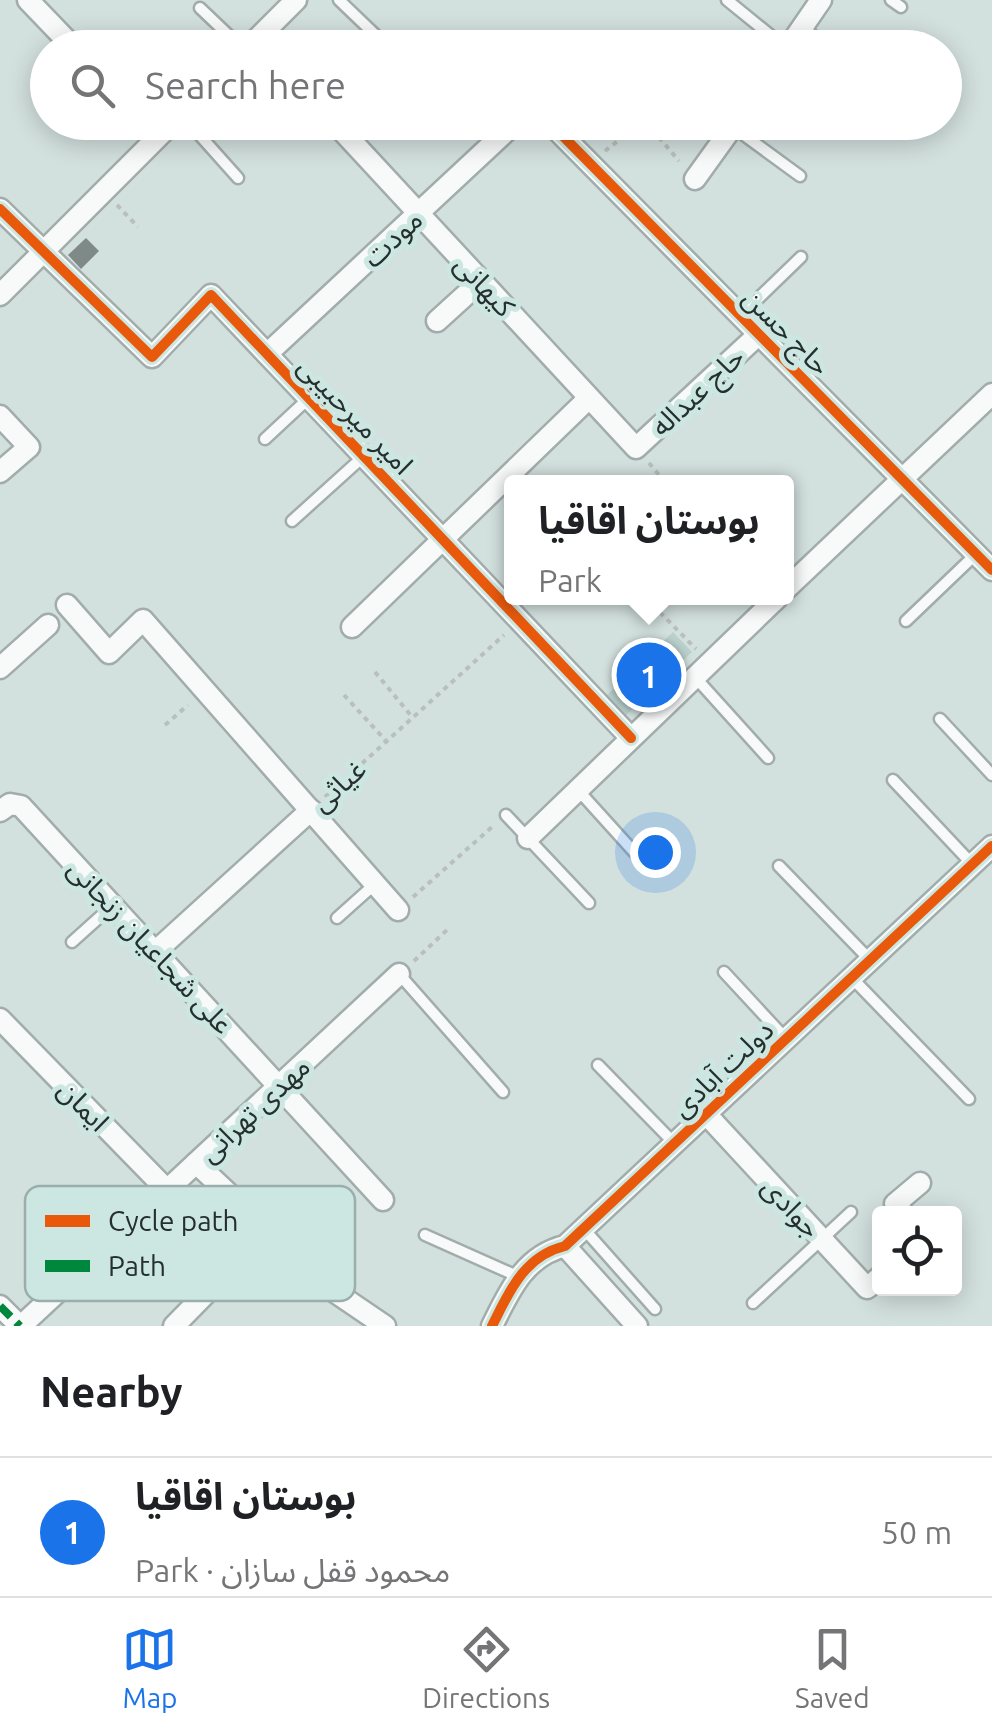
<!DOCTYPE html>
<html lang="en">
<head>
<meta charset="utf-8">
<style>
  body { margin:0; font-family:Ubuntu,"Noto Sans Arabic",sans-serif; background:#f6f6f6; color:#202124 }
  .controls { position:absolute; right:30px; bottom:30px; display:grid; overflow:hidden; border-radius:10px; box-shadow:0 5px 25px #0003 }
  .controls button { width:90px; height:90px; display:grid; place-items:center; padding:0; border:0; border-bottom:2px solid #e0e0e0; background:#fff; color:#202124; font:50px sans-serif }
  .you { position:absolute; left:655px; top:852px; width:35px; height:35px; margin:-25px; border:8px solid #fff; border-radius:50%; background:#1a73e8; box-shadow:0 0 0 15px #1a73e833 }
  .badge { display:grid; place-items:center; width:65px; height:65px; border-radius:50%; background:#1a73e8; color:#fff; font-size:32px; font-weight:700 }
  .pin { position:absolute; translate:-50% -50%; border:5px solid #fff; box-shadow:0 2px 10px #0006 }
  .popup { position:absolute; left:504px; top:475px; width:290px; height:130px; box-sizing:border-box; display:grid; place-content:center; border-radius:10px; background:#fff; filter:drop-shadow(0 2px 8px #0005); font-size:32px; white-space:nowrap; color:#757577 }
  .popup b { font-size:38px; color:#202124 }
  .popup::after { content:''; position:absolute; left:50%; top:100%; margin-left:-20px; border:20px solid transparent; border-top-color:#fff }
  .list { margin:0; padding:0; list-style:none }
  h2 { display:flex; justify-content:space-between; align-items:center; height:130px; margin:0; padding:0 40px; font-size:42px }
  h2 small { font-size:32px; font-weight:400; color:#757577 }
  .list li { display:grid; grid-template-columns:65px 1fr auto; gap:30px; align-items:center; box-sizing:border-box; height:140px; padding:0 40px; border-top:2px solid #e0e0e0 }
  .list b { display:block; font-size:38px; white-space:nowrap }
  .list p { margin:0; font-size:32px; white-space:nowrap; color:#757577 }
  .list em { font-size:32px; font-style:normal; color:#757577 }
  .icon { flex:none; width:55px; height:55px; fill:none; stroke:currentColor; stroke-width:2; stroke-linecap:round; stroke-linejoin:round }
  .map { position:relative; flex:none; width:992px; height:1326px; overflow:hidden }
  .search { position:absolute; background:#fff; box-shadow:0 5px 25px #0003; left:30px; right:30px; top:30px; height:110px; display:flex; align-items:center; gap:25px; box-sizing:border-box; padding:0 35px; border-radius:55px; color:#757577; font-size:38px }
  .sheet { height:270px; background:#fff }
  nav { display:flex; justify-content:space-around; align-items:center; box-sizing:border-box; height:140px; border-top:2px solid #e0e0e0; background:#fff; font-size:28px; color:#757577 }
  nav a { display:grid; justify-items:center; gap:5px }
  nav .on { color:#1a73e8 }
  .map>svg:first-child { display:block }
  .green { fill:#bad1ce }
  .building { fill:#7f8a88 }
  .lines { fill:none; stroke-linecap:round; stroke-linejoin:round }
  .lane-casing { stroke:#a2adab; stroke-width:15 }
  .street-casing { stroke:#a2adab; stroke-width:25 }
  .path { stroke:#b9bfbd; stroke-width:4; stroke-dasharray:5 5; stroke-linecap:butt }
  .lane { stroke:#f8fafa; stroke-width:10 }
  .street { stroke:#f8fafa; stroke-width:20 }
  .quiet { stroke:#00873e; stroke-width:8; stroke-dasharray:15 8; stroke-linecap:butt }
  .cycleway-casing { stroke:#cce6e1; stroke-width:16 }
  .cycleway { stroke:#e8590c; stroke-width:10 }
  .labels { text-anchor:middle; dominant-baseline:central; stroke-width:10; stroke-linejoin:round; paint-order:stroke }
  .street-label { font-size:28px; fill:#252f2d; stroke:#cce6e1 }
  .key { fill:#cce6e1; stroke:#9aafab; stroke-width:2.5 }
  .key-label { font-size:28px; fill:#252f2d }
</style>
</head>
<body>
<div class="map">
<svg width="992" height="1326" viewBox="0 0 992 1326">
  <rect width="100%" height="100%" fill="#d2e0de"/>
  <!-- green -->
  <path class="green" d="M673,632L692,652L623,718L605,697Z"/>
  <!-- building -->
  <path class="building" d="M86,238L99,251L81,269L68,255Z"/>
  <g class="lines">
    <!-- lane casing -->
    <g class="lane-casing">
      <g id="lane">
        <path d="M339,0L387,46"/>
        <path d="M727,0L786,48"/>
        <path d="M891,0L901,7"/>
        <path d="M200,8L242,48"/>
        <path d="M803,28L830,48"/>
        <path d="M188,122L238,178"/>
        <path d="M733,127L800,176"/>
        <path d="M741,315L801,257"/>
        <path d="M265,439L309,398"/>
        <path d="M292,521L364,456"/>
        <path d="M906,621L976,554"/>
        <path d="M695,677L768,758"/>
        <path d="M940,719L992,775"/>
        <path d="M893,780L972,864"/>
        <path d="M578,790L644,863"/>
        <path d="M506,815L589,903"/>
        <path d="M779,866L870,960"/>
        <path d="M337,918L375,884"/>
        <path d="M72,942L112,906"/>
        <path d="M724,972L786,1039"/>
        <path d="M399,974L503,1092"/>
        <path d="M852,978L969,1099"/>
        <path d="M598,1065L674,1143"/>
        <path d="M584,1229L655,1309"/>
        <path d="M425,1235L517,1276"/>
        <path d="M753,1303L851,1212"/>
      </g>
    </g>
    <!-- street casing -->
    <g class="street-casing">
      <g id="street">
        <path d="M28,0L74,48"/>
        <path d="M248,48L296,0"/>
        <path d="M788,48L821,0"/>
        <path d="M334,122L636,448L759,334"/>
        <path d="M549,122L992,570"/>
        <path d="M695,179L736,122"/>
        <path d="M0,209L152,357L211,295L631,738"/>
        <path d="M0,295L173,122"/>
        <path d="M437,321L481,281"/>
        <path d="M267,354L516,122"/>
        <path d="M0,416L29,447L0,472"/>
        <path d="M786,589L992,394"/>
        <path d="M67,605L109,653L143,620L398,910"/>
        <path d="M352,627L589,398"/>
        <path d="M0,668L48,625"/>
        <path d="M0,811L10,804L21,806L383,1200"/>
        <path d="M528,838L777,598"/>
        <path d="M156,951L311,810"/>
        <path d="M0,1019L167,1190"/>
        <path d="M706,1114L867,1288L880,1277"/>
        <path d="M196,1163L329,1288L385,1326"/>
        <path d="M904,1214L895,1204L920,1183"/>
        <path d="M565,1246L637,1326"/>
        <path d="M0,1306L20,1326"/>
        <path d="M21,1326L399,974"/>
        <path d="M174,1326L266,1232"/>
        <path d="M492,1326C509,1292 524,1256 565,1246L992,846"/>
      </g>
    </g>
    <!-- path -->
    <g class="path">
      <path d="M646,122L679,161"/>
      <path d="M605,151L642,122"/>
      <path d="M117,205L138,227"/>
      <path d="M649,463L665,482"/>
      <path d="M646,598L696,649"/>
      <path d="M375,672L413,718"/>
      <path d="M344,695L387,742"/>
      <path d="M165,725L188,705"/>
      <path d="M325,797L504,635"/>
      <path d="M413,897L492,827"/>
      <path d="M414,961L448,929"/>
    </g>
    <!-- lane -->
    <use href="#lane" class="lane"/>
    <!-- street -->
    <use href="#street" class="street"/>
    <!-- quiet -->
    <path class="quiet" d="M0,1306L20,1326"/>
    <!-- cycleway casing -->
    <g class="cycleway-casing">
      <g id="cycleway">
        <path d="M549,122L992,570"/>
        <path d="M0,209L152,357L211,295L631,738"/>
        <path d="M492,1326C509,1292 524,1256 565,1246L992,846"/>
      </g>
    </g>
    <!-- cycleway -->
    <use href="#cycleway" class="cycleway"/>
  </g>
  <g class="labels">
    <!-- street labels -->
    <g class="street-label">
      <text transform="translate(392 238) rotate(-43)">مودت</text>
      <text transform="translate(485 285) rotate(47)">کیهانی</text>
      <text transform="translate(787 331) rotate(45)">حاج حسن</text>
      <text transform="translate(697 391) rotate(-43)">حاج عبداله</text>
      <text transform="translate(356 415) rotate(46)">امیر میرحبیبی</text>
      <text transform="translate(338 785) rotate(-42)">غیاثی</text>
      <text transform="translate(151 946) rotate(47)">علی شجاعیان زنجانی</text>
      <text transform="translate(722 1068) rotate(-43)">دولت آبادی</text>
      <text transform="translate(84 1105) rotate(46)">ایمان</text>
      <text transform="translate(254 1109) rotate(-43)">مهدی تهرانی</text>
      <text transform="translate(792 1207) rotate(47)">جوادی</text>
    </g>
  </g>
  <!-- legend -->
  <rect x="25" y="1186" width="330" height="115" rx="15" class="key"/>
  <rect x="45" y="1215" width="45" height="12" fill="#e8590c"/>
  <rect x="45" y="1260" width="45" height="12" fill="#00873e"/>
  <g class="key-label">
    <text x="108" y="1231">Cycle path</text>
    <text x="108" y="1276">Path</text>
  </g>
</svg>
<div class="controls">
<button><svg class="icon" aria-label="locate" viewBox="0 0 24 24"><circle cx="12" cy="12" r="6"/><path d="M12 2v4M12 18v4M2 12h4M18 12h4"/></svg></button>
</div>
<div class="you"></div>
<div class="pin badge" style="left:649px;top:675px">1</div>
<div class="popup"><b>بوستان اقاقیا</b>Park</div>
<div class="search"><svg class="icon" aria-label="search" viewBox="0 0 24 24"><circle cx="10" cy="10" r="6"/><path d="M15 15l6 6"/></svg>Search here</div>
</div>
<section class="sheet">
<h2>Nearby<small></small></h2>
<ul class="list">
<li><span class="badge">1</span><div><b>بوستان اقاقیا</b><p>Park · محمود قفل سازان</p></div><em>50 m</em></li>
</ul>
</section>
<nav>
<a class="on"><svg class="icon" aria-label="map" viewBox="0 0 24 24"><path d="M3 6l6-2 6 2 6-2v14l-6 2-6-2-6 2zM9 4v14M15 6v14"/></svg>Map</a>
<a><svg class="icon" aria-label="directions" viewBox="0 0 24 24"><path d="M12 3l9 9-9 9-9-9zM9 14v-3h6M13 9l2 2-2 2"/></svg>Directions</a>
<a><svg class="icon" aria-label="saved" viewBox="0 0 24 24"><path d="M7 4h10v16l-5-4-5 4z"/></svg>Saved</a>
</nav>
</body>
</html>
